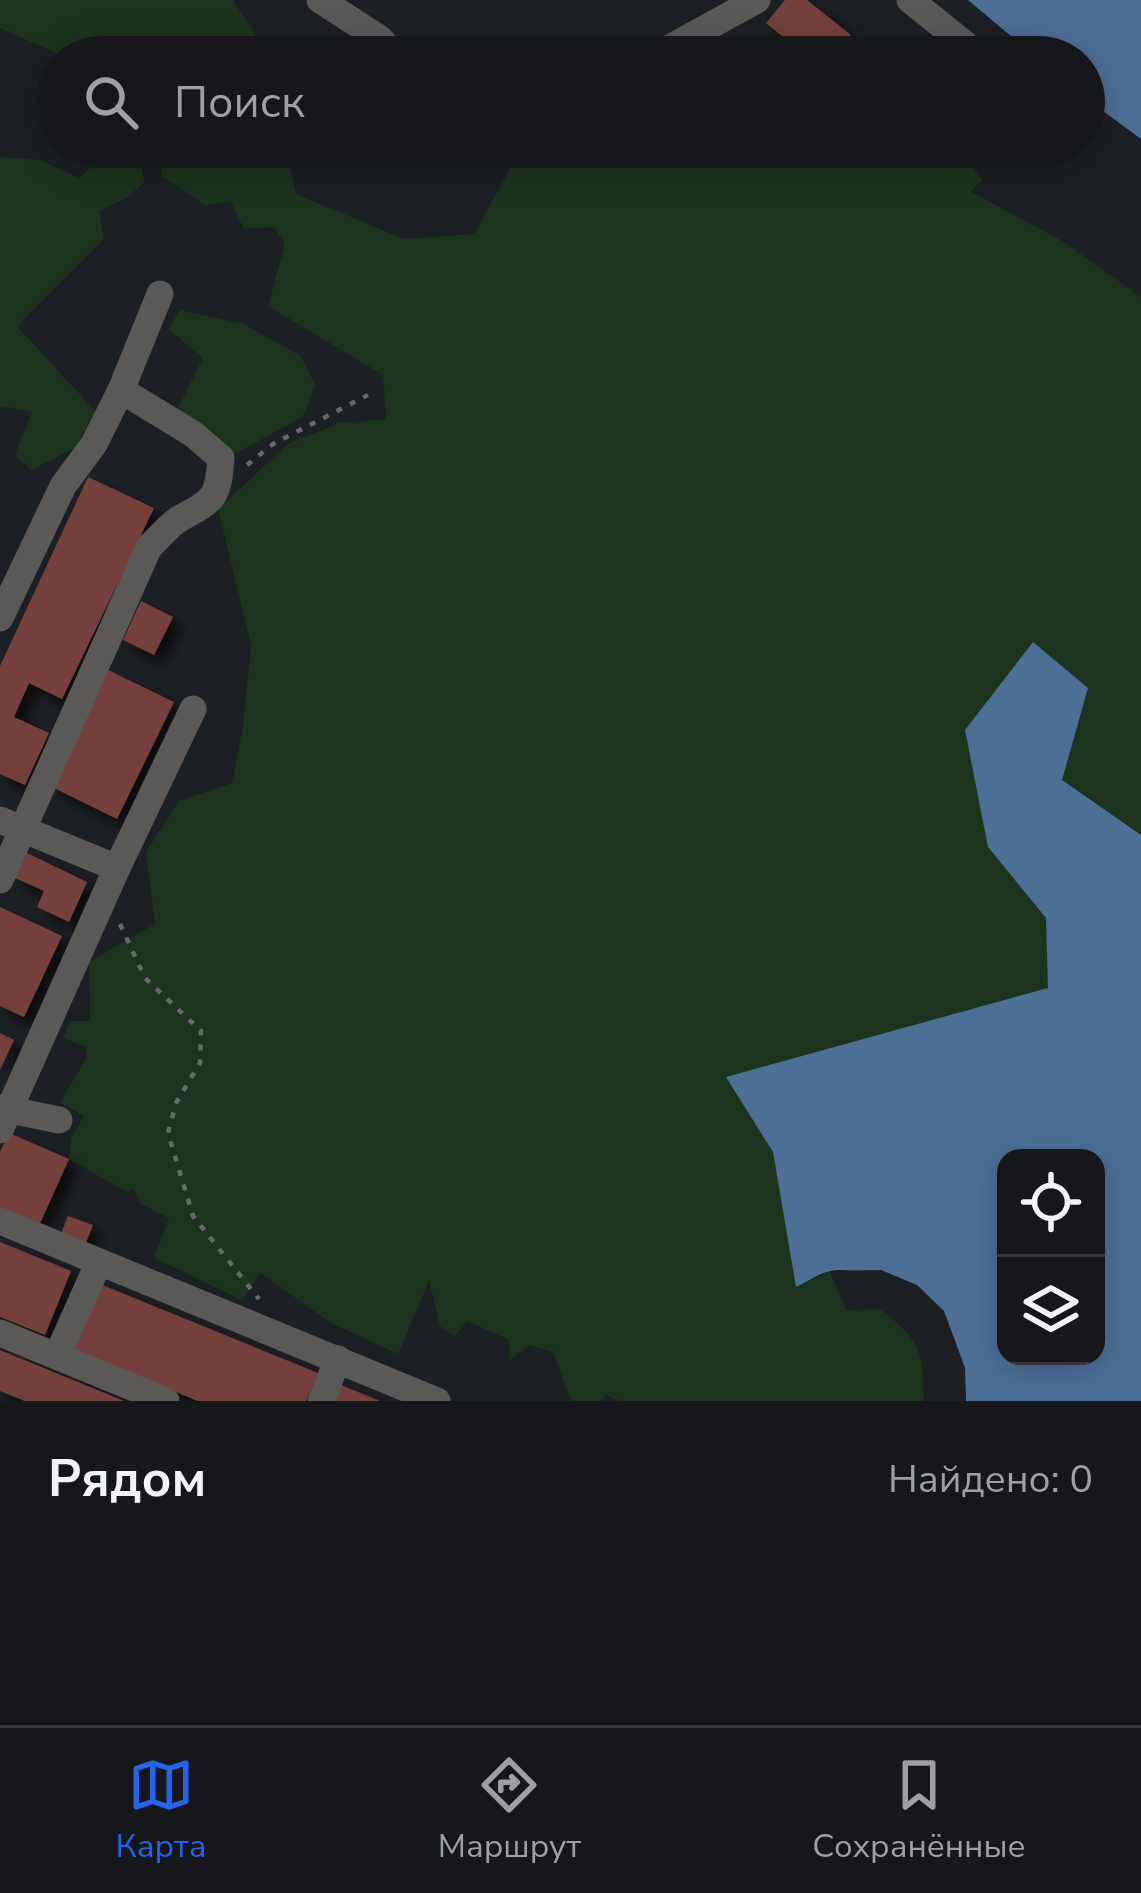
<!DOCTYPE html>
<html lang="ru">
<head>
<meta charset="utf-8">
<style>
  body { margin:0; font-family:"Nunito Sans",sans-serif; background:#222427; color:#f1f3f6 }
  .controls { position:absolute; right:36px; bottom:36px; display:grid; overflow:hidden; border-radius:24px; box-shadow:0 6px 30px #0003 }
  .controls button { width:108px; height:108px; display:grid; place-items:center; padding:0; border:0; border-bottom:3px solid #343639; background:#15171a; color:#f1f3f6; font:60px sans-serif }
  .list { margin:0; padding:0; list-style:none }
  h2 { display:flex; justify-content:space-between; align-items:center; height:156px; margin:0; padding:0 48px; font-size:51px }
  h2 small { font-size:39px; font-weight:400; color:#9d9fa2 }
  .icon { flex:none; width:66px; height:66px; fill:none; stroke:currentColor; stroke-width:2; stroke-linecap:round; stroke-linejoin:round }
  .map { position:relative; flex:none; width:1141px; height:1401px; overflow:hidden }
  .search { position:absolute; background:#15171a; box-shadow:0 6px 30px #0003; left:36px; right:36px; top:36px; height:132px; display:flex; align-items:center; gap:30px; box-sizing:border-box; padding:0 42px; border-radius:66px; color:#9d9fa2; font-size:45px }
  .sheet { height:324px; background:#15171a }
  nav { display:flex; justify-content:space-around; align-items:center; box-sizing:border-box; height:168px; border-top:3px solid #343639; background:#15171a; font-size:33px; color:#9d9fa2 }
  nav a { display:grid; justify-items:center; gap:6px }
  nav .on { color:#2563eb }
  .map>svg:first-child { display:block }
  .green { fill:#1c331e }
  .water { fill:#4c6f95; fill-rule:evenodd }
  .pier { fill:#1c1f23 }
  .building { fill:#74413b; filter:url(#shadow) }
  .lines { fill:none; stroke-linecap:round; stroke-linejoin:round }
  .path { stroke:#66686c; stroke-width:4.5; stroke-dasharray:6 9; stroke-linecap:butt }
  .minor { stroke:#5b5858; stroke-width:27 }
</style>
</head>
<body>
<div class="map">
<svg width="1141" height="1401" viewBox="0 0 1141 1401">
  <defs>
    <filter id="shadow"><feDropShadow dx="9" dy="9" stdDeviation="6" flood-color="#0009"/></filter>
  </defs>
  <rect width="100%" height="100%" fill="#1c1f23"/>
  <!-- green -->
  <g class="green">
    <path d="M0,0H233C244,21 262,32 258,57H65L0,28Z"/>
    <path d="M161,147H276L288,160L296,194L404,239L474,234L522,147H940L969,164L983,180L970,191L1064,242L1141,297V1247L1096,1158H1006L856,1236L802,1284L830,1271L846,1310L880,1309C920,1340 923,1349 924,1401H619L606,1395L600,1401H571L553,1352L529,1345L510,1360L509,1340L467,1321L455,1337L440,1326L429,1281L398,1354L331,1323L260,1273L242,1300L154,1258L169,1218L140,1204L134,1188L127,1192L69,1159L71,1138L84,1116L60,1103L87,1057L86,1047L63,1038L70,1021H90L89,962L155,924L146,852L179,801L232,783L243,727L251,645L218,509L288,444L339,423L386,419L383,375L268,306L285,244L274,227L244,229L231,202L205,205L162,176Z"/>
    <path d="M110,150L140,159L144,182L127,198L99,211L104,239L17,326L96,412L75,448L31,470L15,455L32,412L0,406V157L41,160L79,178Z"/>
    <path d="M180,310L244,324L301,356L315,385L303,417L233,455L176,412L203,358L168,329Z"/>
  </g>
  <!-- water -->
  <g class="water">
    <path d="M968,0H1141V139L1084,97V57H1036Z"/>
    <path d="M1033,642L1088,688L1062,780L1141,835V1401H966C964,1335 933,1270 859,1271C851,1271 839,1269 831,1271C819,1273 807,1282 796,1287L773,1152L726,1077L1048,988L1046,918L988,847L965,730ZM1006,1158H1096V1356H1006Z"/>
  </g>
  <!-- pier -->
  <path class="pier" d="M881,1270L917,1285L944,1311L965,1368L966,1401H960L959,1369L939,1315L914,1290L880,1277H833L830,1271Z"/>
  <!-- building -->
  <g class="building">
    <path d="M785,0H807L851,35L833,57H808L766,23Z"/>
    <path d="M88,477L154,508L62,699L29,683L14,717L49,733L25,785L0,774V666Z"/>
    <path d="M141,601L173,617L154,655L123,640Z"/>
    <path d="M108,670L174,702L117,819L52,787Z"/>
    <path d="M25,852L87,882L69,922L37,907L44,891L13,877Z"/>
    <path d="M0,907L62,936L24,1017L0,1006Z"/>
    <path d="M0,1033L14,1040L0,1070Z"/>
    <path d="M9,1133L69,1159L38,1228L0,1212V1152Z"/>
    <path d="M68,1216L93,1225L85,1245L60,1236Z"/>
    <path d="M0,1242L71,1271L45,1335L0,1317Z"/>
    <path d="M95,1282L318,1373L306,1401H198L68,1348Z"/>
    <path d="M0,1350L124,1401H25L0,1391Z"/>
    <path d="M341,1385L380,1401H334Z"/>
  </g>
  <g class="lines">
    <!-- path -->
    <g class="path">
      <path d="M247,465L273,444L368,395"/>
      <path d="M120,924L145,978L201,1031L200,1063L176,1103L168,1133L193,1216L259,1299"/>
    </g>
    <!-- minor -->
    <g class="minor">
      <path d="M320,0L379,38L397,57"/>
      <path d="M910,0L981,57"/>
      <path d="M653,57L757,0"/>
      <path d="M0,618L63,486L94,444L121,390L160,294"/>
      <path d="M0,820L117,868"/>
      <path d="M0,880L149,547C159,538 168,526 179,519C214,500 218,499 221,458L193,434L121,390"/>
      <path d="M0,1108L59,1120"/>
      <path d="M0,1130L117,868L193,709"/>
      <path d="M0,1221L437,1401"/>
      <path d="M0,1333L166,1401"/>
      <path d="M57,1356L99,1262"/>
      <path d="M321,1401L338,1359"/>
    </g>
  </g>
</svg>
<div class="controls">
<button><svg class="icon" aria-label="locate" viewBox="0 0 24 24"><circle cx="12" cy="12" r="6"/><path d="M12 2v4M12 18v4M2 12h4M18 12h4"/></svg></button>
<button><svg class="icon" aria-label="layers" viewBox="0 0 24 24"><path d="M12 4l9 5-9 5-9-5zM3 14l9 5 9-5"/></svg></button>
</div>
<div class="search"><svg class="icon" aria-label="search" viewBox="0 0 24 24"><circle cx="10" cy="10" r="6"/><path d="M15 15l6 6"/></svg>Поиск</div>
</div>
<section class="sheet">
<h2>Рядом<small>Найдено: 0</small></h2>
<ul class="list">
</ul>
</section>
<nav>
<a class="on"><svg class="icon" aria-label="map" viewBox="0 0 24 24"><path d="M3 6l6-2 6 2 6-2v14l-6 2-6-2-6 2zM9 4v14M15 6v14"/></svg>Карта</a>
<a><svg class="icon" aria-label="directions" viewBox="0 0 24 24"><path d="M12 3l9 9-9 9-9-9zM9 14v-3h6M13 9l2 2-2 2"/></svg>Маршрут</a>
<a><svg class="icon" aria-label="saved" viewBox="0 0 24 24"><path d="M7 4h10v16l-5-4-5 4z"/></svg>Сохранённые</a>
</nav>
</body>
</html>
